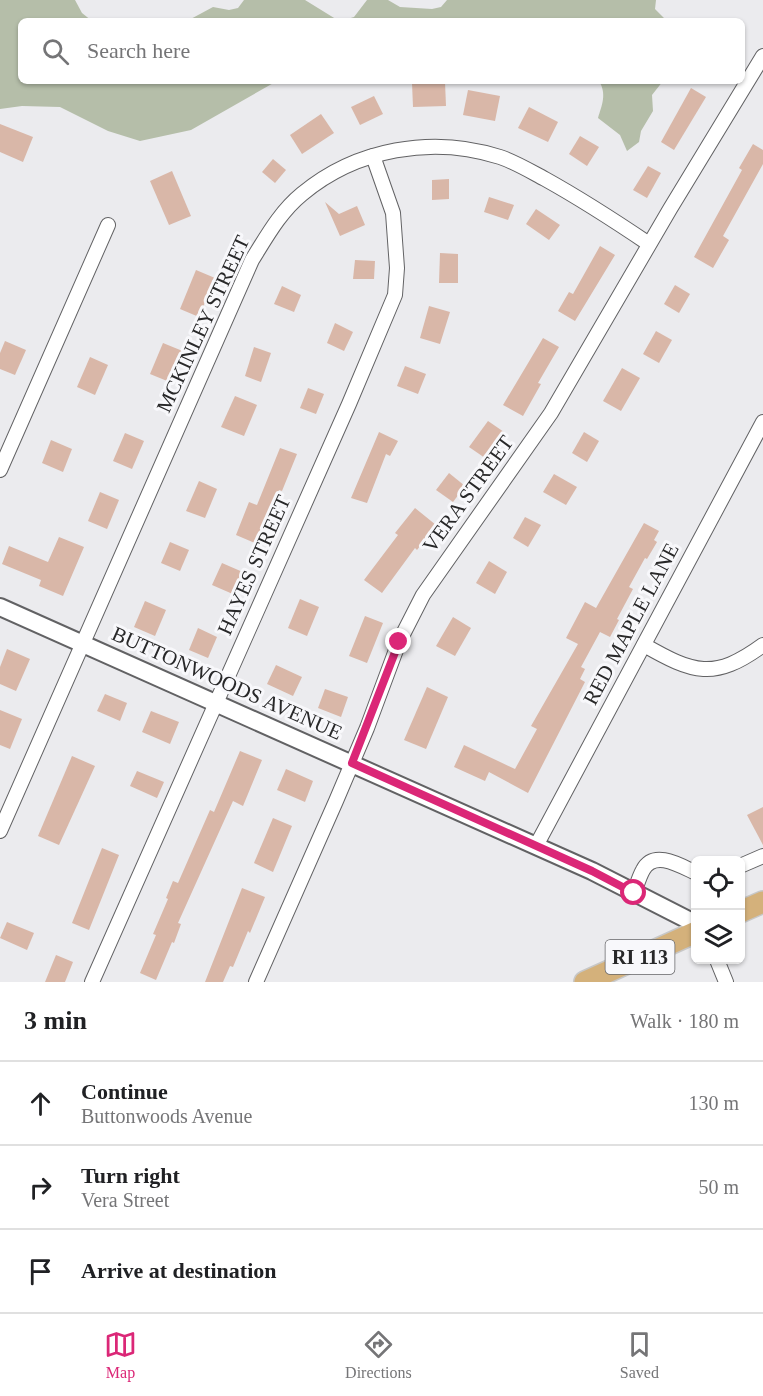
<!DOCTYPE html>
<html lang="en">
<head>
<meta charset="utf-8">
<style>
  body { margin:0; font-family:"Times New Roman",serif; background:#f6f6f6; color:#202124 }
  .controls { position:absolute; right:18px; bottom:18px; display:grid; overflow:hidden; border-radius:9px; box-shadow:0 2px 4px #0004 }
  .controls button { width:54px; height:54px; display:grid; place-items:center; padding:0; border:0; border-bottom:2px solid #e0e0e0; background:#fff; color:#202124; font:30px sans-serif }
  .stop { position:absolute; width:18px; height:18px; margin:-14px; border:4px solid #db2777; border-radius:50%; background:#fff }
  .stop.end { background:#db2777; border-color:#fff; box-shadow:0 2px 6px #0008 }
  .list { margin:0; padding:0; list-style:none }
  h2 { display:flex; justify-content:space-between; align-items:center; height:78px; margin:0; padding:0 24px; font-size:26px }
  h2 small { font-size:20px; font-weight:400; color:#757577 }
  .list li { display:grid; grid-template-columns:39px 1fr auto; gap:18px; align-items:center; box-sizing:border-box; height:84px; padding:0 24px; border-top:2px solid #e0e0e0 }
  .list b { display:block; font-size:22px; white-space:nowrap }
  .list p { margin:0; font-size:20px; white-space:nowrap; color:#757577 }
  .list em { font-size:20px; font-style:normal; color:#757577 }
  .icon { flex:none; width:33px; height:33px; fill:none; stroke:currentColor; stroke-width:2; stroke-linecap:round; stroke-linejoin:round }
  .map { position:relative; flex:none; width:763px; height:982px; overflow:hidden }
  .search { position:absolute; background:#fff; box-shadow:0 2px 4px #0004; left:18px; right:18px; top:18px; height:66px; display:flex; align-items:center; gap:15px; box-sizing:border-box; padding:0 21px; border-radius:9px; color:#757577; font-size:22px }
  .sheet { height:330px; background:#fff }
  nav { display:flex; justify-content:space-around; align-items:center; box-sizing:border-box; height:84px; border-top:2px solid #e0e0e0; background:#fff; font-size:16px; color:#757577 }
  nav a { display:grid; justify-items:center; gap:3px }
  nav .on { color:#db2777 }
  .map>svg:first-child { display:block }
  .green { fill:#b5bea9 }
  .building { fill:#d9b7a8 }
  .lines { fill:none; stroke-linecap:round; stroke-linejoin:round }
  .minor-casing { stroke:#626264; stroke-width:16 }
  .tertiary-casing { stroke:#626264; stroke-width:20 }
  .primary-casing { stroke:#c7c7c7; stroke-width:24 }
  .minor { stroke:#fff; stroke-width:14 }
  .tertiary { stroke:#fff; stroke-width:16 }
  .primary { stroke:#d4b17b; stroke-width:21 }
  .route { stroke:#db2777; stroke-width:8 }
  .labels { text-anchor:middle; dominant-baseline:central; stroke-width:6; stroke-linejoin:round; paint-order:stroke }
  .shield { fill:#f8f8fb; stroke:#666668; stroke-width:1.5 }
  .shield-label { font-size:20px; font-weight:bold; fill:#282829 }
  .street-label { font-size:21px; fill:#282829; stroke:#f8f8fb }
</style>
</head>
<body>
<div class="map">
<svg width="763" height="982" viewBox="0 0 763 982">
  <rect width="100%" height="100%" fill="#ebebee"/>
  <!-- green -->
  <g class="green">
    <path d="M0,0H75L82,13L92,21H21V81H277L191,130L140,141L108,131L60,107L22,106L0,109Z"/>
    <path d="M244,0H305L339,21H187L213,7L229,10L238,8Z"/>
    <path d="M367,0H388L400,7L432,9L441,7L447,0H656L655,9L667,21H341L354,17Z"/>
    <path d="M599,81H663L652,95L653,111L641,131L639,142L627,151L620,135L598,118C602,105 607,94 599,81Z"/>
  </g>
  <!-- building -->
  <g class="building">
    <path d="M445,82L446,106L413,107L412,83Z"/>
    <path d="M691,88L706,97L674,150L661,142Z"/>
    <path d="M468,90L500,96L495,121L463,115Z"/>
    <path d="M374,96L383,114L360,125L351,107Z"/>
    <path d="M529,107L558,122L548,142L518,128Z"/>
    <path d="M321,114L334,133L302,154L290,135Z"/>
    <path d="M0,124L33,137L23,162L0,152Z"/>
    <path d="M580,136L599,147L587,166L569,154Z"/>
    <path d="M753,144L763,150V164L723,236L729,240L713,268L694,257L742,170L739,168Z"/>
    <path d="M273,159L286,170L275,183L262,172Z"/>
    <path d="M648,166L661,173L647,198L633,190Z"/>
    <path d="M172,171L191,216L169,225L150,181Z"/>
    <path d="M449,179V199L432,200V180Z"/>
    <path d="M489,197L514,205L508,220L484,212Z"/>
    <path d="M325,202L339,214L357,206L365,225L340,236Z"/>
    <path d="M536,209L560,225L549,240L526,224Z"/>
    <path d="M600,246L615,255L575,321L558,311L569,292L573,294Z"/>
    <path d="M440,253L458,254V283H439Z"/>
    <path d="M355,260L375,261L374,279H353Z"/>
    <path d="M196,270L215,278L199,317L180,309Z"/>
    <path d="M675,285L690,294L679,313L664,304Z"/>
    <path d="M282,286L301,295L294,312L274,304Z"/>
    <path d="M429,306L450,312L440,344L420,338Z"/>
    <path d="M335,323L353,332L344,351L327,343Z"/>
    <path d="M656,331L672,340L659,363L643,354Z"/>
    <path d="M543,338L559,347L538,383L541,384L523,416L503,405Z"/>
    <path d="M5,341L26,350L15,375L0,369V353Z"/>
    <path d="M163,343L185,352L172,383L150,374Z"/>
    <path d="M254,347L271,353L261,382L245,376Z"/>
    <path d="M90,357L108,365L95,395L77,387Z"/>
    <path d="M405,366L426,374L418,394L397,386Z"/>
    <path d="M622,368L640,378L621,411L603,401Z"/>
    <path d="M308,388L324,394L316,414L300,408Z"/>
    <path d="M235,396L257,405L244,436L221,427Z"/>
    <path d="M488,421L504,432L485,458L469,447Z"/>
    <path d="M379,432L398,441L390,456L386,454L367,503L351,498Z"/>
    <path d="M584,432L599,441L587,462L572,453Z"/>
    <path d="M125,433L144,441L132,469L113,461Z"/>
    <path d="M51,440L72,449L63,472L42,463Z"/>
    <path d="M280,448L297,454L282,491L279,490L257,544L236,535L249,502L257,505Z"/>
    <path d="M449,473L465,486L453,502L436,490Z"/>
    <path d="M554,474L577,487L566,505L543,492Z"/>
    <path d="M199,481L217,489L205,518L186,511Z"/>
    <path d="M100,492L119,500L107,529L88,521Z"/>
    <path d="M415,508L436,525L417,550L415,548L382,593L364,580L398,535L395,533Z"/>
    <path d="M525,517L541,525L528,547L513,538Z"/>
    <path d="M644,523L659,531L654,540L657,542L647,559L645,558L629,587L633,589L617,619L619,620L610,637L600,632L581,667L585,669L580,679L585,682L528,793L489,772L485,781L454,767L464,745L515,769L537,729L531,726L578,644L566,638L585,602L596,608Z"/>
    <path d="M59,537L84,547L63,596L39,586L41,580L2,564L9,546L48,562Z"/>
    <path d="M170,542L189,550L180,571L161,563Z"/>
    <path d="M489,561L507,572L495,594L476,583Z"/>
    <path d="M222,563L245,573L235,595L212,585Z"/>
    <path d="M300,599L319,607L307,636L288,628Z"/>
    <path d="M145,601L166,610L155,636L134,627Z"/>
    <path d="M365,616L383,623L367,663L349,656Z"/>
    <path d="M453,617L471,628L455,656L436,646Z"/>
    <path d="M198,628L217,637L208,658L189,650Z"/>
    <path d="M7,649L30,659L16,691L0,684V667Z"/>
    <path d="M276,665L302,677L293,696L267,684Z"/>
    <path d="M427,687L448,697L426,749L404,740Z"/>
    <path d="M325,689L348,697L341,717L318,708Z"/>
    <path d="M105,694L127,703L120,721L97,711Z"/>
    <path d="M0,710L22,719L10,749L0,745Z"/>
    <path d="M151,711L179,722L170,744L142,732Z"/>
    <path d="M240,751L262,760L243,806L233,801L178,923L181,924L174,943L172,942L156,980L140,973L156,935L153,934L168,899L166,898L173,881L178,883L210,810L214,812Z"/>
    <path d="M72,756L95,766L59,845L38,836Z"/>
    <path d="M286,769L313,781L305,802L277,790Z"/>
    <path d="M137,771L164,782L157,798L130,786Z"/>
    <path d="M763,807V845L747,815Z"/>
    <path d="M273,818L292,826L273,872L254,863Z"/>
    <path d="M102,848L119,855L89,930L72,923Z"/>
    <path d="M242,888L265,897L250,933L248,931L233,967L230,966L223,982H205Z"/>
    <path d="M7,922L34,933L27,950L0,938Z"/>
    <path d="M56,955L73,962L65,982H45Z"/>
  </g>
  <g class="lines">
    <!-- minor casing -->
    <g class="minor-casing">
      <g id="minor">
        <path d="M0,470L108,225"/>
        <path d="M644,645C693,673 714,681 763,645"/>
        <path d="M0,831L252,260C267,236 280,212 302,194C356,149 432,135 500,157C515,162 530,171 545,179C581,199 615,221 649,244"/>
        <path d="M536,846L763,422"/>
        <path d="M740,866L763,856"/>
        <path d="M634,893C637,885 639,877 643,870C654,849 681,866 696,873"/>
        <path d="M717,960L726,982"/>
        <path d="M92,982L349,404L395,295L397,268L393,213L373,156"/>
        <path d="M256,982L336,801L367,728L399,642L423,595L551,413L670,209L763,56"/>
      </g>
    </g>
    <!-- tertiary casing -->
    <g class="tertiary-casing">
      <path id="tertiary" d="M0,607L592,871L696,924"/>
    </g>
    <!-- primary casing -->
    <g class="primary-casing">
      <g id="primary">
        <path d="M740,912L763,902"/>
        <path d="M585,982L696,932"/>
      </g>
    </g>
    <!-- minor -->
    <use href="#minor" class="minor"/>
    <!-- tertiary -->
    <use href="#tertiary" class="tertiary"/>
    <!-- primary -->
    <use href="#primary" class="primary"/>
  </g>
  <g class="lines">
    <!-- route -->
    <path class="route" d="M399,642L352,763L592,871L634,893"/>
  </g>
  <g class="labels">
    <!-- shield labels -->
    <rect class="shield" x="605.5" y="940" width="69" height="34" rx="4.5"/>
    <g class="shield-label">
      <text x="640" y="957">RI 113</text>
    </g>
    <!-- street labels -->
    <g class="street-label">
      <text transform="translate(203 324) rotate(-65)">MCKINLEY STREET</text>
      <text transform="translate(468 494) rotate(-54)">VERA STREET</text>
      <text transform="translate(254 565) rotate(-66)">HAYES STREET</text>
      <text transform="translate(631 624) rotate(-62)">RED MAPLE LANE</text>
      <text transform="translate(227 683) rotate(24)">BUTTONWOODS AVENUE</text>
    </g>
  </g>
</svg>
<div class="controls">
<button><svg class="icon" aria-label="locate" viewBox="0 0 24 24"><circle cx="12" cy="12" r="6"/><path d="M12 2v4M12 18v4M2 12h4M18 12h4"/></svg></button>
<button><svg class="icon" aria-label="layers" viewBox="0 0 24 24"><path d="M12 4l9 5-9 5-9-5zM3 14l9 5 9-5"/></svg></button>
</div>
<div class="stop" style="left:634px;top:893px"></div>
<div class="stop end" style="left:399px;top:642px"></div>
<div class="search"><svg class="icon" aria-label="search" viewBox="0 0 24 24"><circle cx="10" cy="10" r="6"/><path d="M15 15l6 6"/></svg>Search here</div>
</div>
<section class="sheet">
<h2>3 min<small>Walk · 180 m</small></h2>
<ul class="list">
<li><svg class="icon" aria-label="ahead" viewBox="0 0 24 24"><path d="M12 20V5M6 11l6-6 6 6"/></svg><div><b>Continue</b><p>Buttonwoods Avenue</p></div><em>130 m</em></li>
<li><svg class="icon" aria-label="right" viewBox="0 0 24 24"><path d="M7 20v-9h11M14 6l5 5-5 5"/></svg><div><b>Turn right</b><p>Vera Street</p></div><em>50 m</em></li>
<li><svg class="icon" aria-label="arrive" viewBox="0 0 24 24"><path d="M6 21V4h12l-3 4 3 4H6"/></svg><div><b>Arrive at destination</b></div></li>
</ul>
</section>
<nav>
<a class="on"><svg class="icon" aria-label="map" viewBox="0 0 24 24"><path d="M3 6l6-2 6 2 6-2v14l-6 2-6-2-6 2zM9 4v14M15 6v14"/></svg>Map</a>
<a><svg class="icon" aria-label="directions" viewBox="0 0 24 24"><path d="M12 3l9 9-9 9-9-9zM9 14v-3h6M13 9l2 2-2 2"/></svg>Directions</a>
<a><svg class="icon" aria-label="saved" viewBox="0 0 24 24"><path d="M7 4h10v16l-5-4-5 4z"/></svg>Saved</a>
</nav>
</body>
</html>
